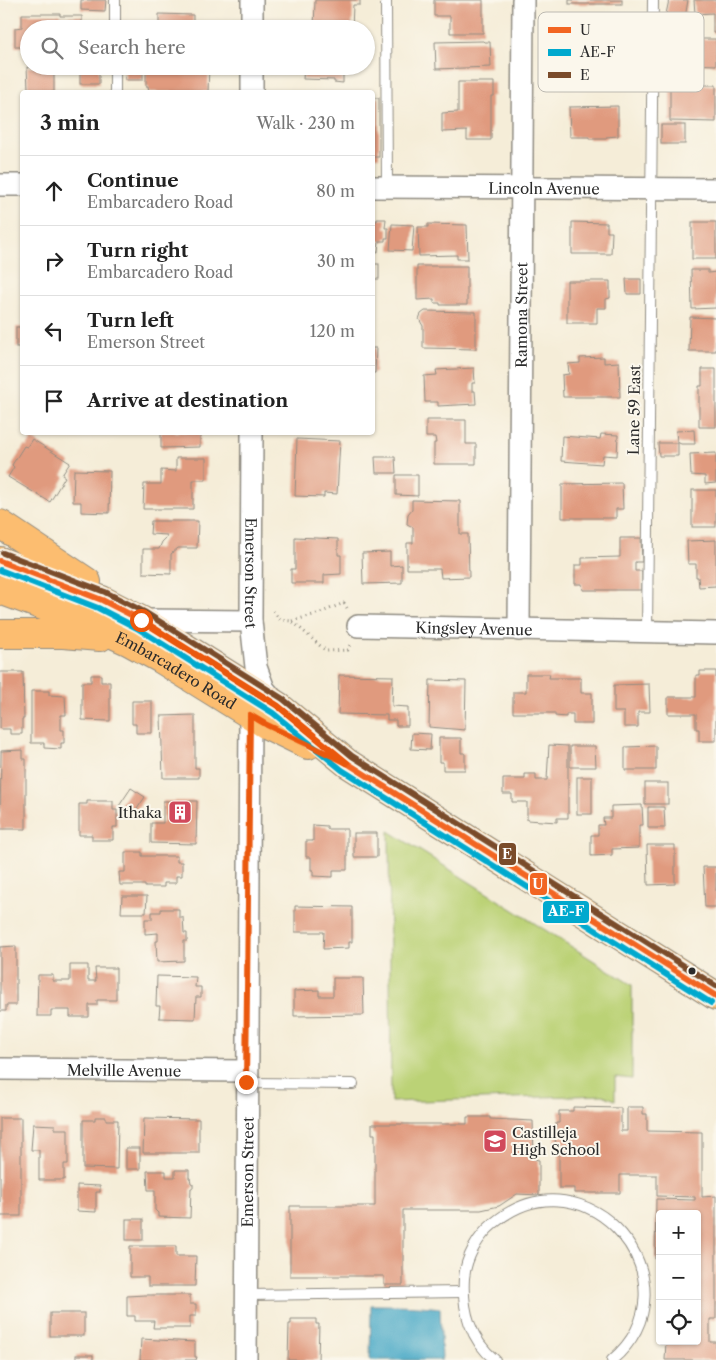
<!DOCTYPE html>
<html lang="en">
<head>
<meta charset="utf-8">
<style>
  body { margin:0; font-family:"Libre Caslon Text",serif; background:#f6f6f6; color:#222 }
  .controls { position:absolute; right:15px; bottom:15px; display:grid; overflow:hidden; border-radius:5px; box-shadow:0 1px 4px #0004 }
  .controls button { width:45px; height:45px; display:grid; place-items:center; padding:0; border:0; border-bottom:1px solid #e0e0e0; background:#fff; color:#222; font:25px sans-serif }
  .stop { position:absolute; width:15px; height:15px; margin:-11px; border:4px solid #ea580c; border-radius:50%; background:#fff }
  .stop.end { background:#ea580c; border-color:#fff; box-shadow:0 1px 5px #0008 }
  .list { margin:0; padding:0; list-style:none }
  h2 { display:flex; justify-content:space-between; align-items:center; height:65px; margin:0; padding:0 20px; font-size:21px }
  h2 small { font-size:16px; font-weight:400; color:#767676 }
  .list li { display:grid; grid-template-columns:32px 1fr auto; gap:15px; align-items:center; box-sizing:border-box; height:70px; padding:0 20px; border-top:1px solid #e0e0e0 }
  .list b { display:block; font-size:19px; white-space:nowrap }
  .list p { margin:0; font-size:16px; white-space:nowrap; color:#767676 }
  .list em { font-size:16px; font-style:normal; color:#767676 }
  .icon { flex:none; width:28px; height:28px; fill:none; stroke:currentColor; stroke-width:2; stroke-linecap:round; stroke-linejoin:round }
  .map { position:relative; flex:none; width:716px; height:1360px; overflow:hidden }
  .search { position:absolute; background:#fff; box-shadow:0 1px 4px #0004; left:20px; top:20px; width:355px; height:55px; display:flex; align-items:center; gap:12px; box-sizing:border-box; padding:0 18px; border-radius:28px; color:#767676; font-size:19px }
  .panel { position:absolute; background:#fff; box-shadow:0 1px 4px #0004; left:20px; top:90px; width:355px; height:345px; border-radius:5px }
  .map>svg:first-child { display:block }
  .green { fill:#bbd276; stroke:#737e50 }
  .water { fill:#46a8c6; stroke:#386a78 }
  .building { fill:#e09a7e }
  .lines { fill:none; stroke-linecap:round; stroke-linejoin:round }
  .lane-casing { stroke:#908c82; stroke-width:12 }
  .street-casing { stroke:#908c82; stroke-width:24 }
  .primary-casing { stroke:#908c82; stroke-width:30 }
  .path { stroke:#908c82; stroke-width:3; stroke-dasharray:1 4; stroke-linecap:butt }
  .lane { stroke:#fff; stroke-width:10 }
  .street { stroke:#fff; stroke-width:21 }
  .primary { stroke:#fcbd6f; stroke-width:28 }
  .bus-1-casing { stroke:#fbf7ec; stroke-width:10 }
  .bus-2-casing { stroke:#fbf7ec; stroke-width:10 }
  .bus-3-casing { stroke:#fbf7ec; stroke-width:10 }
  .bus-1 { stroke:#f26522; stroke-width:6 }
  .bus-2 { stroke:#00a9ce; stroke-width:6 }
  .bus-3 { stroke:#7a4b2a; stroke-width:6 }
  .route { stroke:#ea580c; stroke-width:6 }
  .bus-dot { fill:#2b2b2b; stroke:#fbf7ec; stroke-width:2 }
  .labels { text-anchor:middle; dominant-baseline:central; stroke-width:4; stroke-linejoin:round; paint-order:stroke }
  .street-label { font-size:15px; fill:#2b2b2b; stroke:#fbf7ec }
  .poi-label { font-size:15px; fill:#2b2b2b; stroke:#fbf7ec; text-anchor:end }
  .key { fill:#fbf7ec; stroke:#bdbab2; stroke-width:1 }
  .key-label { font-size:14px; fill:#2b2b2b }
  .line-badge { stroke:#fbf7ec; stroke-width:2 }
  .badge-label { font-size:14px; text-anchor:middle; font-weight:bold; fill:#fff }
</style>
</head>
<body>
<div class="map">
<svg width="716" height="1360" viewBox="0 0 716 1360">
  <rect width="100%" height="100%" fill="#fbf7ec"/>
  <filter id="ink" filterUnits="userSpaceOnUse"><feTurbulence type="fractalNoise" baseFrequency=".02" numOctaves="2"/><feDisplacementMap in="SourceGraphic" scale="10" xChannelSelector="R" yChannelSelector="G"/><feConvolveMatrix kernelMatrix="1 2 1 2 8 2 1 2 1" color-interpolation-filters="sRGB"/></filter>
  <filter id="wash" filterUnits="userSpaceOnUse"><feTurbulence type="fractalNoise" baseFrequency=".0096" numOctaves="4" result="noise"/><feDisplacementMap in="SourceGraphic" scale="20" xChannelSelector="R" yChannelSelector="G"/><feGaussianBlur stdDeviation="1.12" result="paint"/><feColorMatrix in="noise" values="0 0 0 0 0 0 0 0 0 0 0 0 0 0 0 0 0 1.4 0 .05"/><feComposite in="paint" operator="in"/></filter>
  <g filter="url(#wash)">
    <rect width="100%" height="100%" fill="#f5edd8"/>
    <!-- green -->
    <path class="green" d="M389,831L632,985V1079L615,1077V1100L603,1095L391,1102Z"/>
    <!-- water -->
    <path class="water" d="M371,1305C394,1305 417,1305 440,1308L442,1360H370Z"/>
    <g id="blocks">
      <!-- building -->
      <g class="building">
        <path d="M81,0H106L105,11L81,10Z"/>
        <path d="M315,0H360V5H353L352,29H314Z"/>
        <path d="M434,0H483V33H450V16H434Z"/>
        <rect x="569" y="0" width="53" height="4"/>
        <path d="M669,0H688L685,18L666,14Z"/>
        <path d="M694,0H716V33H713V13L695,14Z"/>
        <path d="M22,14H60V16H82V29H29V47H15V28L22,27Z"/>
        <path d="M159,14L193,15V29H159Z"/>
        <path d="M692,39H716V65L687,64L688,56H692Z"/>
        <path d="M483,41L484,42H490L491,67L436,69L435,42Z"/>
        <rect x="80" y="66" width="19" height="18"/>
        <path d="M124,66H143V80H125Z"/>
        <path d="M146,66H209L208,92H149L148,86H146Z"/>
        <path d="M304,66H343V83L334,82V80L303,79Z"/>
        <path d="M27,67H54V92H25V89H28Z"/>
        <path d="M458,82H494V96H491V140H467V131L442,132V113L458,112Z"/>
        <path d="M670,85H716V122L670,121Z"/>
        <rect x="372" y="98" width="7" height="59"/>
        <path d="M618,106V136L606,137V139H589V137H570L569,107Z"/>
        <rect x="661" y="125" width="24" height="19"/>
        <path d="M377,219H386L385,228H388V238H385V241H379L378,252L372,251V221H377Z"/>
        <path d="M572,222L607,223V232H612L611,254H572Z"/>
        <rect x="692" y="222" width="24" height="37"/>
        <path d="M392,224L414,225L412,251L390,250Z"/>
        <path d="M428,224L467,225L468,259H457V255L419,256L418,227H428Z"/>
        <rect x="372" y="264" width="7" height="15"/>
        <path d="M417,266H467V305H440V303H434V299L417,300Z"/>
        <path d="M691,270H708V273L716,272V308L692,309Z"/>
        <path d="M626,279H641V294H627Z"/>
        <path d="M567,281H610V298L606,299V308H597V323H567Z"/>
        <path d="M425,311L476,312V349L423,348V326L419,319L421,314Z"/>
        <path d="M690,317L716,318V351H689Z"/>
        <rect x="16" y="327" width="6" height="20"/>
        <path d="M372,348H376L375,373H372Z"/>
        <path d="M604,357V363L619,362L620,397H563L562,375L569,374L568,364L580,363V358Z"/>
        <path d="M474,368L475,383H472V391H475L476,404L438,406V402H425L424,376L437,375L436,370Z"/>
        <path d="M702,369H716V427H699V386H702Z"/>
        <path d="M426,420H466V444H476V464H434V443H436L435,437H426Z"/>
        <path d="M694,430L695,444H681L677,442L676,431Z"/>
        <path d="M161,432H200V447L161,448Z"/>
        <path d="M601,434L618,435L617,456L603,455L602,464L561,461L562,436L600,439Z"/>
        <path d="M32,439L70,463L62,475L65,477L50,502L8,477L14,467L12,465L24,446L27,447Z"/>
        <path d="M297,439L340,441L337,494L324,493V497L295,496Z"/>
        <path d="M658,443H678V456H659Z"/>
        <path d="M716,453V483L705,484V476L691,475L690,454Z"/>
        <path d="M375,457H395L396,473H376Z"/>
        <path d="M176,458H206V480H193V509H143L144,484H161V470L176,471Z"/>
        <path d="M74,470L110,471L109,513L81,512V502H73Z"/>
        <path d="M396,475H418V496L396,495Z"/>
        <path d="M622,483L623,509H616V518H562V484Z"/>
        <rect x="692" y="490" width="24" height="37"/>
        <path d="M412,500L460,501V534H468L469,577L441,578L440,569H407V543H413V527L407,524L408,514L412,509Z"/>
        <path d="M151,521H198L197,548H178L171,554V574L143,573V549H159L162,542L166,538L167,535L150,534Z"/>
        <path d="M295,537L338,539V555H341V574L324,575V583H291V569H295Z"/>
        <path d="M620,538H641L642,562H635V571H642V590H583L582,584H575V565H582V558L620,557Z"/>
        <path d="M716,540V586L699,587L698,577H696V564H688L687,541Z"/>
        <path d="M390,552V566L402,565V583L363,584L362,553Z"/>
        <path d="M700,671H716V741H699V729H696V714H668V697H696V675H700Z"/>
        <path d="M0,672H23L24,719H22V734H10V729H0Z"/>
        <path d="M526,674H550L549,678H581V693H592V724H573V714H566V717L555,716V713H513V692H526Z"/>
        <path d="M91,675H101V682H110V721L82,720V682H91Z"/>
        <path d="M339,675L393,676L392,706L408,707V726H396V720H387V715L338,714Z"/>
        <path d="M430,680L466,681L465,730L429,727Z"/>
        <path d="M649,684L650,712H638V727H624V712H614V685Z"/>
        <path d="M31,691H49V695L65,696L66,715H61V730H64V743H61V749L44,748V743H31Z"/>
        <path d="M132,701H152V733H136V724H132Z"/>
        <path d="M195,715V768H199V778H163L161,716Z"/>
        <path d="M412,733L431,734L430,750L411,749Z"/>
        <path d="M439,738H461V753H465V770H443V762H439Z"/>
        <path d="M549,745L568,746V818H557V822L527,820V802H512V794H503V779H525V774H536V780H547Z"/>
        <path d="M570,746H595L596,767H570Z"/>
        <path d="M656,746V770H625V747Z"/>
        <path d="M23,750V759H26V829H0L1,751Z"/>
        <rect x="577" y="777" width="15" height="37"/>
        <rect x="645" y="783" width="23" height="21"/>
        <path d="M131,788L145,797L133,815L119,806Z"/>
        <path d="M87,801H113V810H117V827H113V840H92V835H79V804H87Z"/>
        <path d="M163,801H197L196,844L151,843V823H163Z"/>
        <path d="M642,805L643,825H639V848L612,849V855L591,856V835H598V825H604L603,818H611V806Z"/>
        <path d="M648,807H664L665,828H648Z"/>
        <path d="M313,825L327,826V829H347V870H333V877L313,876V870H311V857H306V841H313Z"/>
        <rect x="354" y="833" width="23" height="24"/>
        <path d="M647,845H675V884L648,885Z"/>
        <path d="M125,852H142V856H177V862H182V876H176V883H164V887H145V885H120L119,872H125Z"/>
        <path d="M703,867H716V907H705Z"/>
        <path d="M122,896H147L146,913H121Z"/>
        <path d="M295,906L352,907V942H349V948L323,949L324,932H295Z"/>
        <path d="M161,909H179V917H183L184,933H187V941H184V961L157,962L156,941H158V933L145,934V919H152V912H161Z"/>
        <path d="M16,946V1005H6V1011H0V947Z"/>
        <path d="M70,965H88V981H96L95,968H116V1000H97V1005H89V1017H70V1010H51V1016H37L38,975H53V981H70Z"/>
        <path d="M157,976L196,977L195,987H201V997H196L195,1019L159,1018L160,1006H156Z"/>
        <path d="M333,978H363L364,1015L294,1016V991L319,990V996H333Z"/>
        <path d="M573,1107L621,1108V1131H627V1107H643V1114H647V1131L702,1132V1197L716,1196V1319H710V1342H716V1360H665L666,1341H697V1214H660V1259H655L656,1199L695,1200V1197L657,1196V1175H620V1193H574V1188H559V1151H555L556,1123H559V1111H573Z"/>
        <path d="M95,1117H106V1120H118L117,1169L83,1168V1120H95Z"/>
        <path d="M467,1117H490V1119L533,1121L534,1159L539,1160V1195L517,1194L499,1206L481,1210H403V1285H384V1276H290V1206H375V1134H372V1124H467Z"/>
        <rect x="0" y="1118" width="21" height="98"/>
        <path d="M144,1118L199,1119V1153H143Z"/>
        <path d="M33,1124L55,1125V1129H68V1164H64V1180H39V1150H31Z"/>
        <rect x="126" y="1148" width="14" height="21"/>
        <path d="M175,1170H189V1178H190L191,1183L193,1184V1188H191L190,1218L158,1217V1213L155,1210V1190H148L147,1171H166V1177H175Z"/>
        <path d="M77,1185L100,1186V1192H96V1212L77,1211Z"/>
        <rect x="126" y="1219" width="17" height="21"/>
        <path d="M130,1246H176V1256H196L195,1286H148V1277H130Z"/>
        <path d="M145,1295H190V1304H196V1316H190V1328H153L154,1321H135V1316H127V1296Z"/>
        <rect x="50" y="1313" width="34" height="23"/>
        <path d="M291,1319H316V1324H319L318,1360H288L289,1324H291Z"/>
        <path d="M141,1339L195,1342V1357H197L196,1360H140Z"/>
        <rect x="76" y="1355" width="17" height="5"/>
      </g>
    </g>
  </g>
  <g filter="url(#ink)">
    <use href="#blocks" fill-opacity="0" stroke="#908c82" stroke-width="1"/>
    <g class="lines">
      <!-- lane casing -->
      <g class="lane-casing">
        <g id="lane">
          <path d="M386,0L387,188"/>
          <path d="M115,29V0"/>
          <path d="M115,92V66"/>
          <path d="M647,633L653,0"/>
          <path d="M246,1083L353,1084"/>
          <path d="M246,1295L463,1292"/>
          <path d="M495,1360C470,1340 462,1309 464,1278C466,1257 478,1236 494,1223C587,1146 702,1283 612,1360"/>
        </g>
      </g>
      <!-- street casing -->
      <g class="street-casing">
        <g id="street">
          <path d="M252,29V0"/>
          <path d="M252,92V66"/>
          <path d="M0,185H22"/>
          <path id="s1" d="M372,187L716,189"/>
          <path id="s2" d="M252,432L251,621L256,667L264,689L275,702"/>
          <path d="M141,620L251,621"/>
          <path id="s3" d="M358,626L716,633"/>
          <path id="s4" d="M519,630L523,0"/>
          <path id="s5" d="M0,1069L246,1071"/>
          <path id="s6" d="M246,1360L250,715"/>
        </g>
      </g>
      <!-- primary casing -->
      <g class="primary-casing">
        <g id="primary">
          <path d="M0,524L87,582"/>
          <path d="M0,561L102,600L141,620L278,706L347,763L716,996"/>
          <path id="s7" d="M0,590L91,624L128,641L161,659L267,725L308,745"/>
          <path d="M0,634H63L100,637"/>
        </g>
      </g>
      <!-- path -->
      <g class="path">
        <path d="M273,611L280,620L292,621L326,651L348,650L350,645"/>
        <path d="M292,621L320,613L344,603L347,608"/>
      </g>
      <!-- lane -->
      <use href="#lane" class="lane"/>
      <!-- street -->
      <use href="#street" class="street"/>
      <!-- primary -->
      <use href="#primary" class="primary"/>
      <!-- bus-1 casing -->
      <g class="bus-1-casing">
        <path id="bus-1" d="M0,561L102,600L141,620L278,706L347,763L716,996"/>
      </g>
      <!-- bus-2 casing -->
      <g class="bus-2-casing">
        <path id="bus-2" d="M0,570L98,608L137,628L273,713L342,770L711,1003"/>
      </g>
      <!-- bus-3 casing -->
      <g class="bus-3-casing">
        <path id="bus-3" d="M3,553L105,592L146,613L283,699L352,756L716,986"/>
      </g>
      <!-- bus-1 -->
      <use href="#bus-1" class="bus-1"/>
      <!-- bus-2 -->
      <use href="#bus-2" class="bus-2"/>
      <!-- bus-3 -->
      <use href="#bus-3" class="bus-3"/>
    </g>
  </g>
  <g class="lines" filter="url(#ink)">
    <!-- route -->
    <path class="route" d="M141,620L278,706L347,763L267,725L250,715L246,1082"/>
  </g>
  <!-- icons -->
  <defs>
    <g id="building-square" transform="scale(1.25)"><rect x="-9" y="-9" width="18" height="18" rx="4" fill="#d1495b" stroke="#fbf7ec"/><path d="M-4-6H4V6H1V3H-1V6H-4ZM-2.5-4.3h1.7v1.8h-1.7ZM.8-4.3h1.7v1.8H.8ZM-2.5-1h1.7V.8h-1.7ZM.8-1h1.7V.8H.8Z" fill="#fff"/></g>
    <g id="school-square" transform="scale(1.25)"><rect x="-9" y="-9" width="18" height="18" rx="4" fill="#d1495b" stroke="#fbf7ec"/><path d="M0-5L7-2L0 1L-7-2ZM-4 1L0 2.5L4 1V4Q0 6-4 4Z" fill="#fff"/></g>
  </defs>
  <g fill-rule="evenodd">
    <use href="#building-square" x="180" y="812"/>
    <use href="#school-square" x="495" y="1141"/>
  </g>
  <!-- markers -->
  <circle class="bus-dot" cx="692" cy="971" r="4.5"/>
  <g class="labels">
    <!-- street labels -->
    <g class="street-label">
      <text stroke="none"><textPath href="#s1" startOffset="172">Lincoln Avenue</textPath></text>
      <text stroke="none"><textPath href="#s4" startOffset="315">Ramona Street</textPath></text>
      <text transform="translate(634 410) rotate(-89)">Lane 59 East</text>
      <text stroke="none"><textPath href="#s2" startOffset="141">Emerson Street</textPath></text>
      <text stroke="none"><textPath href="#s3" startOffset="116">Kingsley Avenue</textPath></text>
      <text stroke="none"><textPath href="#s7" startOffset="194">Embarcadero Road</textPath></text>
      <text stroke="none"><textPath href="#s5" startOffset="124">Melville Avenue</textPath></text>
      <text stroke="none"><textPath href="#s6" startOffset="188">Emerson Street</textPath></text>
    </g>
    <!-- poi labels -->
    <g class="poi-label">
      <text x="162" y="812">Ithaka</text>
      <text x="512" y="1132" text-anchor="start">Castilleja<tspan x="512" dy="17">High School</tspan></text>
    </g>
  </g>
  <!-- legend -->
  <rect x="538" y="12" width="166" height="80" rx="8" class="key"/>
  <rect x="548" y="27" width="23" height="6" fill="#f26522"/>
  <rect x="548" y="49" width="23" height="7" fill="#00a9ce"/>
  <rect x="548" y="72" width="23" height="6" fill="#7a4b2a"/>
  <g class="key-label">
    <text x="580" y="35">U</text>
    <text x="580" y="57">AE-F</text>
    <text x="580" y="80">E</text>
  </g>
  <g class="line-badge">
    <rect x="498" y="842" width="19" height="24" rx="5" fill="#7a4b2a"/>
    <rect x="529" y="872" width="19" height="24" rx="5" fill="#f26522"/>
    <rect x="542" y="900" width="48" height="24" rx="5" fill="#00a9ce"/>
  </g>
  <g class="badge-label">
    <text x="507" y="859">E</text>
    <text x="538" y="889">U</text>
    <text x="566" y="916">AE-F</text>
  </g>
</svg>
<div class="controls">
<button>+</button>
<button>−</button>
<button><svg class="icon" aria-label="locate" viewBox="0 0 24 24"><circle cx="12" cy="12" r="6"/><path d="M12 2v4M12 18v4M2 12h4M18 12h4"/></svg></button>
</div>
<div class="stop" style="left:141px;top:620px"></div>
<div class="stop end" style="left:246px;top:1082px"></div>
<div class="search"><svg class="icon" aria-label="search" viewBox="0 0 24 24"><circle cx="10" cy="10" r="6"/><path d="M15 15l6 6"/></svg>Search here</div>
<section class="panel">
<h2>3 min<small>Walk · 230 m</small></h2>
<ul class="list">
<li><svg class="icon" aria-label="ahead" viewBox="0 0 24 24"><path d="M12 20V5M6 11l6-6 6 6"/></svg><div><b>Continue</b><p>Embarcadero Road</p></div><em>80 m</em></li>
<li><svg class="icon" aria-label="right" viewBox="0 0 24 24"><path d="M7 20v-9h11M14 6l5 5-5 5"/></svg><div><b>Turn right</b><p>Embarcadero Road</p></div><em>30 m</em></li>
<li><svg class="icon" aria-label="left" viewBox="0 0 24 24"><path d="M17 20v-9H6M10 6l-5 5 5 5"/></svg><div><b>Turn left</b><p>Emerson Street</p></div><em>120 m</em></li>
<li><svg class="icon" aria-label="arrive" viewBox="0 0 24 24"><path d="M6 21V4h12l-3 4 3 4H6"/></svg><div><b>Arrive at destination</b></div></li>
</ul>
</section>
</div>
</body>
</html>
